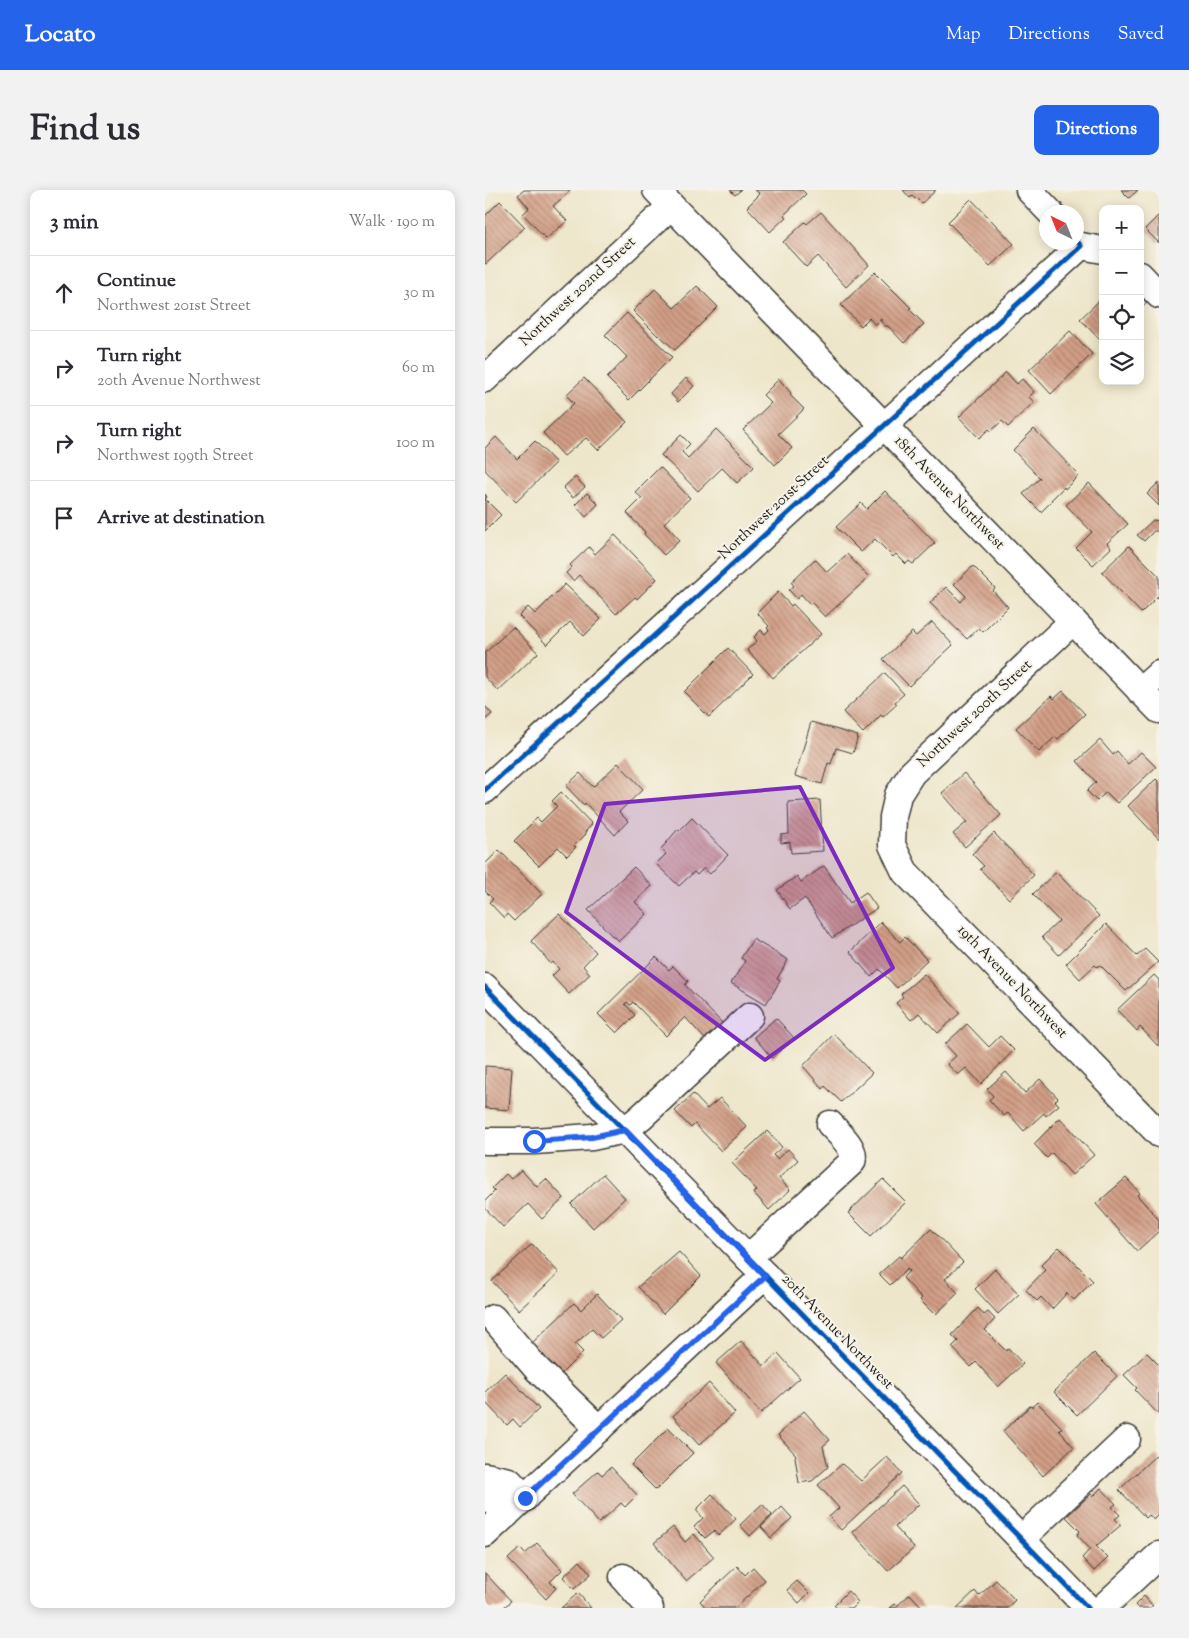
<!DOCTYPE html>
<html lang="en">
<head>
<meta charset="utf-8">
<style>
  body { margin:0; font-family:"Sorts Mill Goudy",serif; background:#f2f2f3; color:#2b2b33 }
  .controls { position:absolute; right:15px; top:15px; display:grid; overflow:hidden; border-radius:10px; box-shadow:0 2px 12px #0003 }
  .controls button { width:45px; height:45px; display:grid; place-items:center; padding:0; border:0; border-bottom:1px solid #e1e1e2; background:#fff; color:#2b2b33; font:25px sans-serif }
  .compass { position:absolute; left:554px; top:15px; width:45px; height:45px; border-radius:50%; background:#fff; box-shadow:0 2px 12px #0003; rotate:317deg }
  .stop { position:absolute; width:15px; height:15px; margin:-11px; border:4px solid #2563eb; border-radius:50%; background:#fff }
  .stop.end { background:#2563eb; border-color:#fff; box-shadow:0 1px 5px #0008 }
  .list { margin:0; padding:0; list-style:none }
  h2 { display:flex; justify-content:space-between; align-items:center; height:65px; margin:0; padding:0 20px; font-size:21px }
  h2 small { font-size:16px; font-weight:400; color:#7c7c81 }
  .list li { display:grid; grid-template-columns:32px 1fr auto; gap:15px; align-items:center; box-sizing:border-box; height:75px; padding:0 20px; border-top:1px solid #e1e1e2 }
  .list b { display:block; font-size:19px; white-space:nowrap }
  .list p { margin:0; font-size:16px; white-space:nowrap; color:#7c7c81 }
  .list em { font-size:16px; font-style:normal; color:#7c7c81 }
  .icon { flex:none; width:28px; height:28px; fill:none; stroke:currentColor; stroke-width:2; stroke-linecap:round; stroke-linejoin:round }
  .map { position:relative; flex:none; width:674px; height:1418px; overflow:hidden; border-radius:10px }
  header { display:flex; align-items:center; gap:30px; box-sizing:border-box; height:70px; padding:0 25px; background:#2563eb; color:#fff }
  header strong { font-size:24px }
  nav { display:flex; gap:28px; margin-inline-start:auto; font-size:18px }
  .intro { display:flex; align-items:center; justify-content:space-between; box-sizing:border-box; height:120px; padding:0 30px }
  h1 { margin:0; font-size:35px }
  .button { padding:12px 22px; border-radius:10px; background:#2563eb; color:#fff; font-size:18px; font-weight:700 }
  main { display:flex; gap:30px; padding:0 30px }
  aside { flex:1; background:#fff; border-radius:10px; box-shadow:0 2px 12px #0003 }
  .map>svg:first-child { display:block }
  .building { fill:url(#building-back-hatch) }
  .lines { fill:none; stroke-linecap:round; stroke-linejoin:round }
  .minor-casing { stroke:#3c3a36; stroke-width:29 }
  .minor { stroke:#fff; stroke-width:26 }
  .cycleway-casing { stroke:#f7f3e8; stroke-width:8 }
  .cycleway { stroke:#0057b8; stroke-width:5 }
  .route { stroke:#2563eb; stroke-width:6 }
  .marked { fill:#7b2cbf; fill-opacity:0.2; stroke:#7b2cbf; stroke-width:4; stroke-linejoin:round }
  .labels { text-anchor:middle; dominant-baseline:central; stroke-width:4; stroke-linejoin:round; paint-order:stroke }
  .street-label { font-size:15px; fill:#1c1c1c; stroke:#f7f3e8 }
</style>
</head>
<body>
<header>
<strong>Locato</strong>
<nav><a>Map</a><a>Directions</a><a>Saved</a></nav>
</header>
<div class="intro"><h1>Find us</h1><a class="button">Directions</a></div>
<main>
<aside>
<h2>3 min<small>Walk · 190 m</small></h2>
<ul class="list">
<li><svg class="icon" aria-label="ahead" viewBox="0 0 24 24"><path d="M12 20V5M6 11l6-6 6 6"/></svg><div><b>Continue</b><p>Northwest 201st Street</p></div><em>30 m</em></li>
<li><svg class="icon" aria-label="right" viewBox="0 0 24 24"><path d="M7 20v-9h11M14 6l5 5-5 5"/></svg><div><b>Turn right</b><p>20th Avenue Northwest</p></div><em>60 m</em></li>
<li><svg class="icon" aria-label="right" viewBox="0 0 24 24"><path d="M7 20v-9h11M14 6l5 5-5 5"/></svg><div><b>Turn right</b><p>Northwest 199th Street</p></div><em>100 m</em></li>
<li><svg class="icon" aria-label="arrive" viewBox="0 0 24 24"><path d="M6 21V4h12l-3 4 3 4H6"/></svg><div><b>Arrive at destination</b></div></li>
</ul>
</aside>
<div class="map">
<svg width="674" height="1418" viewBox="0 0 674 1418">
  <defs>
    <pattern id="building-back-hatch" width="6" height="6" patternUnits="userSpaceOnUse" patternTransform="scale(1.25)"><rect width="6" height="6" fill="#d29e86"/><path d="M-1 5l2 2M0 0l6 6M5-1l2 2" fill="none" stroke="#aa806d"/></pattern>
  </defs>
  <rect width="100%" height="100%" fill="#f7f3e8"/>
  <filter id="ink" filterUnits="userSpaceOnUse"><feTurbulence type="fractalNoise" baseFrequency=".02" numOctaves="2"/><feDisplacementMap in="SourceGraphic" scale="10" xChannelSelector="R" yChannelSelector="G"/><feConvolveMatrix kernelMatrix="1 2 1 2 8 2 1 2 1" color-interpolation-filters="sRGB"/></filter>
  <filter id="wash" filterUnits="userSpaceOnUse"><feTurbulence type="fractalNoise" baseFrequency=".0096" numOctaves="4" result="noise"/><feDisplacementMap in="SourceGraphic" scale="20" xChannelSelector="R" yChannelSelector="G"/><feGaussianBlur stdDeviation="1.12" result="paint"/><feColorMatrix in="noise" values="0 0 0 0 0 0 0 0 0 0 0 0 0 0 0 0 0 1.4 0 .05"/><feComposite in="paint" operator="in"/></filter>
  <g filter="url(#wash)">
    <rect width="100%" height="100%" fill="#eee6ca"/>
    <g id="blocks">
      <!-- building -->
      <g class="building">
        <path d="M39,0H86L68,16L82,31L61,49L38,24L44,18L33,5Z"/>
        <path d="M245,0H256L250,5Z"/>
        <path d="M270,0H317L321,4L299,25L301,27L285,42L262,17L275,4Z"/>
        <path d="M418,0H451L437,13L431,7L430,9L427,6L425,8Z"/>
        <path d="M636,0H653L644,8Z"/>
        <path d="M486,9L529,54L505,76L463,32Z"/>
        <path d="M15,11L40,37L1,74L0,73V26Z"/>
        <path d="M336,22L384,75L361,97L333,66L321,77L298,52L320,32L322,34Z"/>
        <path d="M674,25V53L660,39Z"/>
        <path d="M390,82L426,118L424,119L439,134L419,153L403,136H400L396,132V129L390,135L384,128L376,136L356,115Z"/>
        <path d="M212,96L233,117L190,160L174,145L173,146L148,121L170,99L189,118Z"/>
        <path d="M655,106L662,113L655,119Z"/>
        <path d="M618,107V151L617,152L595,129Z"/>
        <path d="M142,123L187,167L144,210L122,188L142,167L120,145Z"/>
        <path d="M585,141L607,164L566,204L544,180Z"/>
        <path d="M521,182L532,194L537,189L549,202L544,207L549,212L523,237L517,231L506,241L504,239L494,248L474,227Z"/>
        <path d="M99,188L142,232L113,260L101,248L79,266L58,243L89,213L81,205Z"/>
        <path d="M201,188L209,196L193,212L186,204Z"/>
        <path d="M294,189L306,203L305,205L319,219L293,244L307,258L290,275L258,240L286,213L278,205Z"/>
        <path d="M231,239L269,277L252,293L237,278L213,301L176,265L196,245L205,254L197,262L203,268Z"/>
        <path d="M549,239L594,285L580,299L579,297L566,310L567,311L556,322L538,304L555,288L528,260Z"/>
        <path d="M11,247L32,269L50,251L71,273L31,312L0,280V258Z"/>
        <path d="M175,277L205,308L179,333L195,350L179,365L159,344L160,342L142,323L157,308L150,302Z"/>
        <path d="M90,287L100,297L88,308L78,298Z"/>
        <path d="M674,292V316L662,304Z"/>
        <path d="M604,293L643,334L622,353L626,358L608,375L591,358L607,342L581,315Z"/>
        <path d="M400,301L450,353L428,374L424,371L421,374L411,364L408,367L390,349L376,362L351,337L376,313L382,319Z"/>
        <path d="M102,303L113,314L101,327L90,315Z"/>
        <path d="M0,304L2,307L0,309L16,325L0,341Z"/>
        <path d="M668,330L674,331V341H669L659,351L652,345Z"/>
        <path d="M130,345L172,389L152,409L150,407L131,424L94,385L88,391L81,383L87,377L85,375L104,357L110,364Z"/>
        <path d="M644,356L674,386V405L656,423L617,382Z"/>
        <path d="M362,364L384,387L340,427L327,413L325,414L316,404L312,409L304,400L309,396L306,392L330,369L342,382Z"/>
        <path d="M488,376L510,398L508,401L523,417L498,442L494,438L482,449L445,413L461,397L476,412L481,406L469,394Z"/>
        <path d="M80,394L116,429L99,446L85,432L62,455L34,426L43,417L50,424Z"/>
        <path d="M293,402L306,416L308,414L336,444L288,488L262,460L272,451L269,447L276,440L280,444L284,440L282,438L284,436L272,423Z"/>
        <path d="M447,432L468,455L424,496L398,469L427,442L431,446Z"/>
        <path d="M28,437L53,463L13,501L0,487V463Z"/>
        <path d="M243,458L268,484L224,527L199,502Z"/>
        <path d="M400,483L419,504L410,512L412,514L398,527L396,525L378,543L358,522Z"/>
        <path d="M578,501L600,524L573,549L570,547L554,562L531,538L566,506L569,509Z"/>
        <path d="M0,516L7,524L0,530Z"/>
        <path d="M326,532L373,546L368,563L351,558L346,574L343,573L337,594L310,586Z"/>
        <path d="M615,550L628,565L632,561L643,574L656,562L671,577L632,613L621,602L612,611L602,601L611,592L592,571Z"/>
        <path d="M133,573L158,599L134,622L143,631L130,645L100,613L99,615L81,596L95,583L108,597Z"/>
        <path d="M479,583L516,625L480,657L468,644L482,632L457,603Z"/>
        <path d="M671,589L674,592V649L643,616Z"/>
        <path d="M76,602L107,634L100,642L101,644L89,656L91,657L82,666L73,657L54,676L29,651L52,628L56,632L72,616L67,611Z"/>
        <path d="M335,610L338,661L306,663L305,652L296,653V645L304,644L303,612Z"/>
        <path d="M207,628L243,665L225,684L219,678L212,685L209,682L194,696L171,674L181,664L176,659L193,639L194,641Z"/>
        <path d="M509,643L549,685L524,709L495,679L499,676L487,664Z"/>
        <path d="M14,660L57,704L29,731L22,724L19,728L4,712L8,709L0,701V674Z"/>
        <path d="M339,676L365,713L381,702L392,718L347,748L320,708L305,719L292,700L312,686L316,692Z"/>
        <path d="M149,677L167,696L150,712L162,724L134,751L130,747L129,748L103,720Z"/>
        <path d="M571,682L614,726L574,765L557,747L574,731L548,704Z"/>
        <path d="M74,724L111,762L98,776L105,784L84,804L67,786L74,779L68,772L66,774L46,751Z"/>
        <path d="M396,732L415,752L420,747L442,770L412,798L394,779L386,787L365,762Z"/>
        <path d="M621,734L652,766L660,759L673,772L641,801L615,775L612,777L610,775L595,789L581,774Z"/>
        <path d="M268,749L303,770L292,789L295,791L281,814L246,793L260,771L256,768Z"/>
        <path d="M171,767L184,780L188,776L203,791L200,795L237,833L220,849L200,827L181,846L148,812L145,815L142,812L140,814L150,825L132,843L113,824Z"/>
        <path d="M439,784L475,823L453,843L434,823L426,830L411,813L418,807L416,804Z"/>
        <path d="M669,785L674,790V857L655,837L652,841L632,820Z"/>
        <path d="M291,828L309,848L287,868L269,847Z"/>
        <path d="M482,834L504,857L515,846L529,860L496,894L481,878L473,885L462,874L471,866L460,854Z"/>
        <path d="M349,844L387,883L356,912L340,896L338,899L318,876Z"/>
        <path d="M0,876L27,878L24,920L0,918Z"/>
        <path d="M521,882L540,903L555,889L573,908L570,911L574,915L561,926L559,923L539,941L523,923L519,926L504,910L508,906L502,899Z"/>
        <path d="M208,904L222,919L235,908L262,937L236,961L210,934L206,938L190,921Z"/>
        <path d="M575,928L609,965L587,985L567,963L562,968L549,954Z"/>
        <path d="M282,941L297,957L288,965L292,969L303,959L313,970L294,988L305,1000L284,1020L269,1003L272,1000L247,973Z"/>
        <path d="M36,980L52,997L61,989L79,1008L57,1029L43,1014L18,1037L0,1018V1011L10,1001L7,998L21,984L26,989Z"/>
        <path d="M118,984L140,1008L108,1038L86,1014Z"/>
        <path d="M641,988L655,1003L652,1005L674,1030V1041L652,1061L611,1014Z"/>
        <path d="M398,989L421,1012L386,1046L363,1023Z"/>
        <path d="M446,1039L478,1072L460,1089L473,1103L450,1125L435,1110L437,1108L418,1088L424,1081L422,1079L405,1095L394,1084L414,1066L416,1068Z"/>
        <path d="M47,1054L74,1083L34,1120L7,1091Z"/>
        <path d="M574,1057L608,1091L589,1110L582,1103L567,1119L556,1107L552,1111L541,1100L560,1080L556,1075Z"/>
        <path d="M194,1062L216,1086L178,1124L153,1097Z"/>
        <path d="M510,1079L534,1104L513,1124L490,1099Z"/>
        <path d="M112,1104L136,1130L116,1148L107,1139L90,1154L98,1162L76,1184L47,1153L89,1113L96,1120Z"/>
        <path d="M493,1118L499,1125L503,1122L510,1129L500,1140L521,1161L523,1158L538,1174L513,1197L491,1172L486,1177L467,1157L473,1151L467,1145Z"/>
        <path d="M256,1151L279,1176L293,1163L315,1188L276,1223L231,1173Z"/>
        <path d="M609,1163L632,1186L592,1225L569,1202Z"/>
        <path d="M662,1163L674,1175V1225L650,1200L652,1198L639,1185Z"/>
        <path d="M20,1183L54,1219L35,1237L28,1229L22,1235L0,1212V1202Z"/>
        <path d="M224,1193L250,1223L214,1255L188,1226Z"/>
        <path d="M552,1212L577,1238L574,1240L589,1257L558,1286L518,1241L545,1216L547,1217Z"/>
        <path d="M319,1221L345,1250L338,1256L343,1277L327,1291L314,1293L310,1267L311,1265L293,1245Z"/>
        <path d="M183,1238L208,1263L171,1300L146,1275Z"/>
        <path d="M671,1265L674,1268V1325L669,1330L664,1325L661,1328L634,1300Z"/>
        <path d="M402,1267L417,1283L356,1340L344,1327L354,1318L333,1295L357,1274L376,1291Z"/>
        <path d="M126,1277L152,1305L140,1317L136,1313L114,1333L87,1304L113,1281L117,1285Z"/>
        <path d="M417,1296L434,1314L410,1337L429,1358L403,1381L367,1342Z"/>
        <path d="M616,1298L631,1314L627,1317L635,1325L630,1329L636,1335L611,1356L623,1368L609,1381L597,1368L605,1359L592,1345L595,1341L581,1327L606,1304L608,1306Z"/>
        <path d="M227,1304L251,1329L233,1346L229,1341L220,1348L209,1337L218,1328L211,1320Z"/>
        <path d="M277,1314L287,1325L265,1346L255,1335Z"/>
        <path d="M297,1317L307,1328L286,1348L276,1337Z"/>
        <path d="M188,1337L200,1352L209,1344L229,1367L201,1391L169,1353Z"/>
        <path d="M52,1353L77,1380L65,1392L71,1398L61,1409L23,1369L35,1358L40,1364Z"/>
        <path d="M95,1371L106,1384L89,1399L78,1387Z"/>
        <path d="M252,1376L260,1385L268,1377L280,1390L250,1418H221L215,1411Z"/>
        <path d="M0,1383L26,1411L18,1418H0Z"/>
        <path d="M511,1390L530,1410L522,1418H472L490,1401L494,1406Z"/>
        <path d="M312,1391L324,1403L314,1413L302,1400Z"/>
        <path d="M363,1401L373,1412L367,1418H352L349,1415Z"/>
        <path d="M93,1403L106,1418H76Z"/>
        <path d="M425,1404L438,1418H405L410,1414L412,1416Z"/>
        <path d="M659,1406L668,1416L665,1418H653L650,1415Z"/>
      </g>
    </g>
  </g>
  <g filter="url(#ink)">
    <use href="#blocks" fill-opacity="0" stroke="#3c3a36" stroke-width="1"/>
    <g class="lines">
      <!-- minor casing -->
      <g class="minor-casing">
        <g id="minor">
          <path d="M171,0L674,520"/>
          <path d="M544,0L565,22"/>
          <path d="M596,56L618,60"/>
          <path d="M655,85L674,105"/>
          <path d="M0,189L186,16"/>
          <path d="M588,431L427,583L413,605L408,627L407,655L420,682L674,944"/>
          <path d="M655,501L674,484"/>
          <path d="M0,600L596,56"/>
          <path d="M0,797L603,1418"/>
          <path d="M0,951H49L107,947L140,940L156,927L265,826"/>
          <path d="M263,1068L367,972C372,958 354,944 345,934"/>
          <path d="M8,1128L52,1179L114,1239"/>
          <path d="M0,1286L24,1291L40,1308"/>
          <path d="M0,1287L5,1307L21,1325"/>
          <path d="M0,1344L280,1085"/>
          <path d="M536,1349L642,1249"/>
          <path d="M138,1387L165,1418"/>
          <path d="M617,1418L674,1365"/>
        </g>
      </g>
      <!-- minor -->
      <use href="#minor" class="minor"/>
      <!-- cycleway casing -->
      <g class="cycleway-casing">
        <g id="cycleway">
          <path d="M0,600L596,56L592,51"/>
          <path d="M0,797L603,1418"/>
        </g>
      </g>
      <!-- cycleway -->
      <use href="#cycleway" class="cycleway"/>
    </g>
  </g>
  <g class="lines" filter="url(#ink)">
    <!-- route -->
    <path class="route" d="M40,1308L280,1086L140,940L107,947L49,951"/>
  </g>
  <!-- marked area -->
  <path class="marked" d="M315,597L408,778L280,870L81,722L120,614Z"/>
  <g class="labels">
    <!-- street labels -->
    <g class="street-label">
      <text transform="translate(93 102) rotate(-43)">Northwest 202nd Street</text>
      <text transform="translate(464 303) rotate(46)">18th Avenue Northwest</text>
      <text transform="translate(289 318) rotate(-43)">Northwest 201st Street</text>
      <text transform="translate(490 524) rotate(-43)">Northwest 200th Street</text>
      <text transform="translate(527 792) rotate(46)">19th Avenue Northwest</text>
      <text transform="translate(352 1142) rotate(46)">20th Avenue Northwest</text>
    </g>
  </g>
</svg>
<div class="controls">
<button>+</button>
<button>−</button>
<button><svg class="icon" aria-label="locate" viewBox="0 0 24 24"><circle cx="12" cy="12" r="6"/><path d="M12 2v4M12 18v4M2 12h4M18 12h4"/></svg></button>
<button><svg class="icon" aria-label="layers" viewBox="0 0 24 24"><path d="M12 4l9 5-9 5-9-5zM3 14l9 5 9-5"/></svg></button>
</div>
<svg class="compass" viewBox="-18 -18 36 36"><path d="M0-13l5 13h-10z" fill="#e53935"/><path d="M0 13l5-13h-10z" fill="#7c7c81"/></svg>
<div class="stop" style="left:49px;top:951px"></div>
<div class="stop end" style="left:40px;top:1308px"></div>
</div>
</main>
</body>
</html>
